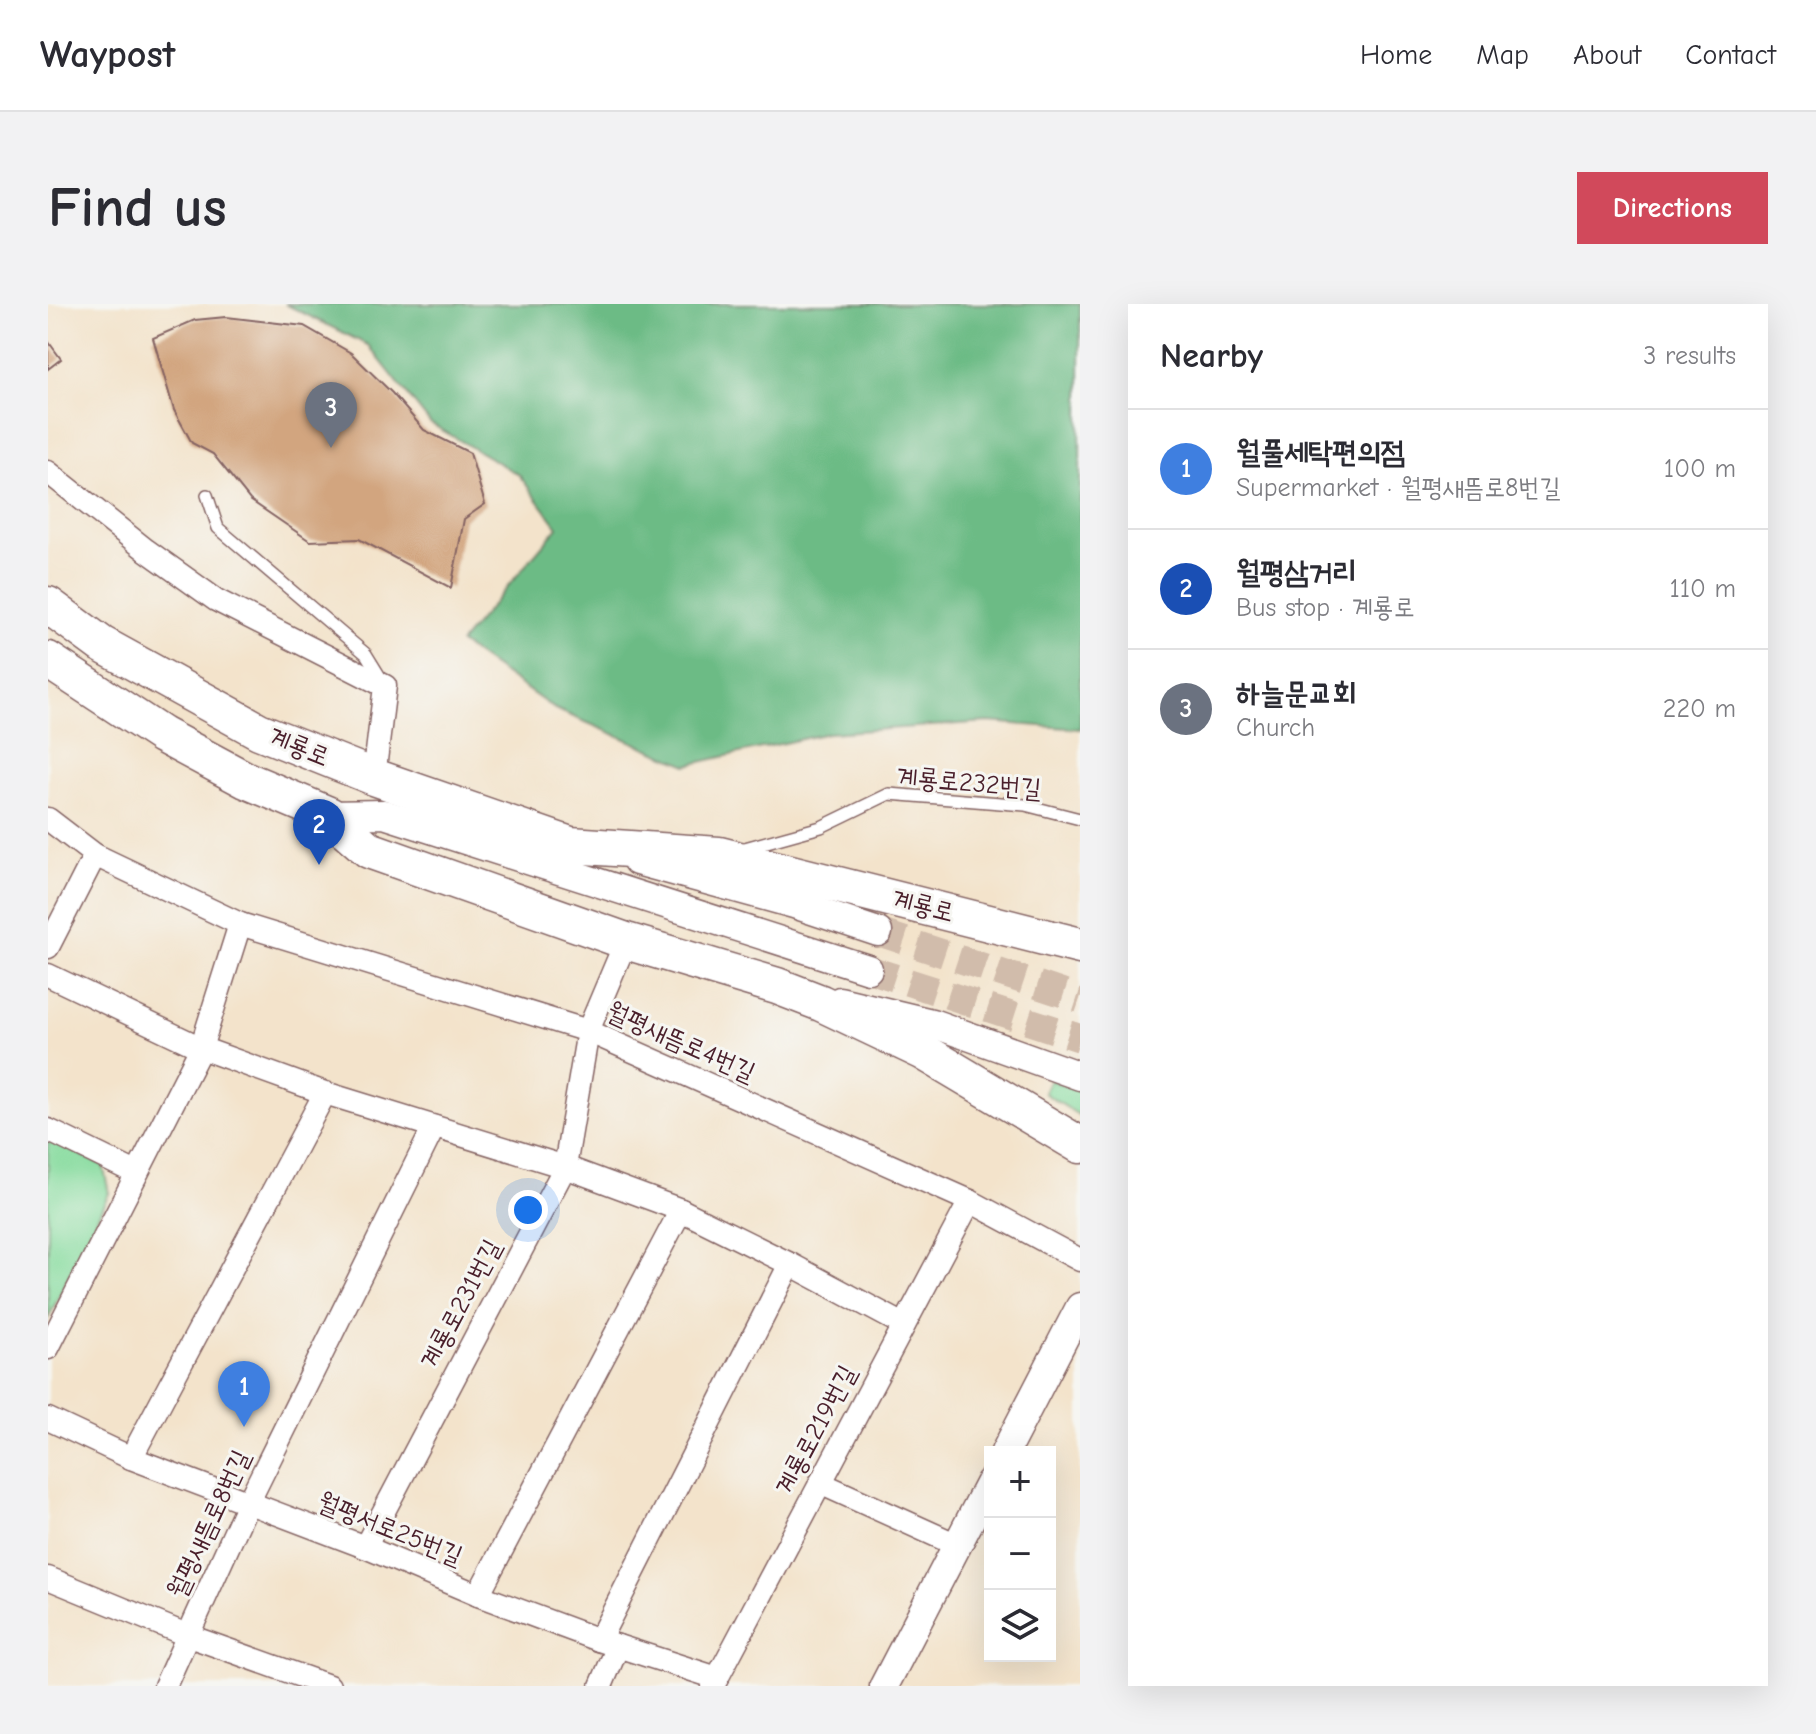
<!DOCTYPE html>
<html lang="en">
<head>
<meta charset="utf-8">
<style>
  body { margin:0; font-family:"Comic Neue","Poor Story",sans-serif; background:#f2f2f3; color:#2b2b33 }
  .controls { position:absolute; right:24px; bottom:24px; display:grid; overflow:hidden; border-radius:0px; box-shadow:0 8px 32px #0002 }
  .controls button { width:72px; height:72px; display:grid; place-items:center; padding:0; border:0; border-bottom:2px solid #e1e1e2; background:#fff; color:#2b2b33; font:40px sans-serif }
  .you { position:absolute; left:480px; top:906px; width:28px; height:28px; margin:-20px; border:6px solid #fff; border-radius:50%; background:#1a73e8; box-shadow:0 0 0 12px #1a73e833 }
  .badge { display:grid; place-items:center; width:52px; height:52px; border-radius:50%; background:#d1495b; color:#fff; font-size:26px; font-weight:700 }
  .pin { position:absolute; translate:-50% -66px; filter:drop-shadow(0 2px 4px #0008) }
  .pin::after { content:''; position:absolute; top:42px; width:28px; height:24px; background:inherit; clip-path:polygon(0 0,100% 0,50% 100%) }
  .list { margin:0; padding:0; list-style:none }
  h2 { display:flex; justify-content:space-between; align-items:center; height:104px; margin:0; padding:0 32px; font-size:34px }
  h2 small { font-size:26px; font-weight:400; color:#7c7c81 }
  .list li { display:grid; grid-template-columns:52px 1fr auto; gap:24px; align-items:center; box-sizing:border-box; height:120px; padding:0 32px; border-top:2px solid #e1e1e2 }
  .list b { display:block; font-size:30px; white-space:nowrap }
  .list p { margin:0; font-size:26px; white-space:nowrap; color:#7c7c81 }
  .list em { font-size:26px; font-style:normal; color:#7c7c81 }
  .icon { flex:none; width:44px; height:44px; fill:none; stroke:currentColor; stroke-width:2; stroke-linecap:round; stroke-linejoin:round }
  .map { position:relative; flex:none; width:1032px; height:1382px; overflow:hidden; border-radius:0px }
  header { display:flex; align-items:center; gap:48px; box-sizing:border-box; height:112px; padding:0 40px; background:#fff; border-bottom:2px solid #e1e1e2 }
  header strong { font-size:38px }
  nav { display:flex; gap:44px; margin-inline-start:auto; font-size:28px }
  .intro { display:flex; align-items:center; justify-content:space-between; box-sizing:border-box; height:192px; padding:0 48px }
  h1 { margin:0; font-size:56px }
  .button { padding:20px 36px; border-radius:0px; background:#d1495b; color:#fff; font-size:28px; font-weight:700 }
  main { display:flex; gap:48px; padding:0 48px }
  aside { flex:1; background:#fff; border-radius:0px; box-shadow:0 8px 32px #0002 }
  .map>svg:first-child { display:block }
  .green { fill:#86db9e; stroke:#687d64; stroke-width:2 }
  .forest { fill:#6cbb85; stroke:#5b6d58; stroke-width:2 }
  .building { fill:#d2a57f }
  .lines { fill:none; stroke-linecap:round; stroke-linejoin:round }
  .tertiary-tunnel { stroke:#d1bcab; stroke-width:28; stroke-dasharray:28 14; stroke-linecap:butt }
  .service-casing { stroke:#856463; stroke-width:14 }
  .minor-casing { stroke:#856463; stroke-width:25 }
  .tertiary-casing { stroke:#856463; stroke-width:31 }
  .primary-casing { stroke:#856463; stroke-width:39 }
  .service { stroke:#fff; stroke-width:11 }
  .minor { stroke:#fff; stroke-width:22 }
  .tertiary { stroke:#fff; stroke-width:28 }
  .primary { stroke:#fff; stroke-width:36 }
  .labels { text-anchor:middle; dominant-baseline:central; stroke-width:6; stroke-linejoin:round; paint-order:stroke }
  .street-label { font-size:26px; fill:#4a1f2b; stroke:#f6f6f2 }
</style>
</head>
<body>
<header>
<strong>Waypost</strong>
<nav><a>Home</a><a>Map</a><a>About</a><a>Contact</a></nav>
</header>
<div class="intro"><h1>Find us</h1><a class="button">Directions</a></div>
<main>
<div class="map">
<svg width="1032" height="1382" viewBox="0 0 1032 1382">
  <rect width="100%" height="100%" fill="#f6f6f2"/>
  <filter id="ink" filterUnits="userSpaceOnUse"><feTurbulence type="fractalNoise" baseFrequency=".0125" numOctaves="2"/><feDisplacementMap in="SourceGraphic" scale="16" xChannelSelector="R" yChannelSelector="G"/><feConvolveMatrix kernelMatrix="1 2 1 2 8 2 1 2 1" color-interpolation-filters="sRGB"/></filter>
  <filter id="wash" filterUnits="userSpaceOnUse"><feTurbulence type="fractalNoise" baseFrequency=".006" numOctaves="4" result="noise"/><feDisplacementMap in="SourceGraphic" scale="32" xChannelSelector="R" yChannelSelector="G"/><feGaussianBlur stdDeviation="1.8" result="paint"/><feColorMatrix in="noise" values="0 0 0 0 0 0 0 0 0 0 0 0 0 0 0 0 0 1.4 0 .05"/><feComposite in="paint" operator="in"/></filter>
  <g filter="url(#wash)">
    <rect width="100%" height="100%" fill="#f3e3cb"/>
    <!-- green -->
    <g class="green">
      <path d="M1002,776L1032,786V812L996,789Z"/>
      <path d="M0,835L55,861L61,889L0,1015Z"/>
    </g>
    <!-- forest -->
    <path class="forest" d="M237,0H1032V425L940,418L780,429L639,461L507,405L412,339L510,223L471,171L382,119L320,41Z"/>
    <g id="blocks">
      <!-- building -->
      <g class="building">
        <path d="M178,13L256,22L303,49L344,89L376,126L422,149L437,200L416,215L403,284L311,235L262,237L202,196L165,150L144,139L126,106L105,34L147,16Z"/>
        <path d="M0,37L13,55L0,65Z"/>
      </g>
    </g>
  </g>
  <g filter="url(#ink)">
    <use href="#blocks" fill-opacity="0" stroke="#856463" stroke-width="2"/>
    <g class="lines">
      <!-- tertiary-tunnel -->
      <g class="tertiary-tunnel">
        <path d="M830,628L1032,695"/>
        <path d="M820,665L1032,734"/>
      </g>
      <!-- service casing -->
      <g class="service-casing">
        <g id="service">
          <path d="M159,191L170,224L318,350L334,376"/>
          <path d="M693,545L773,523L841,490L977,501L1032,515"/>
        </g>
      </g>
      <!-- minor casing -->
      <g class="minor-casing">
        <g id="minor">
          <path d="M0,168L98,246L168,296L337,382L326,473"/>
          <path d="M0,515L47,551L192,620L540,727L922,897L1032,956"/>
          <path d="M0,643L47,551"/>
          <path d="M0,671L153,744L277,789L517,863L633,906L742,960L856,1021"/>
          <path d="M0,826L88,869"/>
          <path d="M0,1044L153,744L192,620"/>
          <path d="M0,1115L83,1154L317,1243L430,1291L551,1336L669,1374"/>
          <path d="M83,1154L277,789"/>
          <path d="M772,1179L909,1241"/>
          <path d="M317,1243L517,863L540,727L578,637"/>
          <path d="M0,1274L141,1332L281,1382"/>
          <path d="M430,1291L633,906"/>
          <path d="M551,1336L742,960"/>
          <path d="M117,1382L200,1199L386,823"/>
          <path d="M553,1382L570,1342"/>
          <path d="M665,1382L922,897"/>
        </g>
      </g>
      <!-- tertiary casing -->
      <g class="tertiary-casing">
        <g id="tertiary">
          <path d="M281,511L336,510L820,665"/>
          <path d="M589,557L746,600L830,628"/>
          <path d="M792,697L884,719L1032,772"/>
          <path d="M957,1148L1032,1003"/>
          <path d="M836,1382L942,1178"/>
        </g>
      </g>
      <!-- primary casing -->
      <g class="primary-casing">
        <g id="primary">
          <path d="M0,301L53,340L211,427L326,473L522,541L671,551L1032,642"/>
          <path d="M0,356L114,431L198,476L281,511L321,546L578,637L729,682L773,699L876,748L1032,841"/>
        </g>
      </g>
      <!-- service -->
      <use href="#service" class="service"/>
      <!-- minor -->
      <use href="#minor" class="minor"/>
      <!-- tertiary -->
      <use href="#tertiary" class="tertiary"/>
      <!-- primary -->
      <use href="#primary" class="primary"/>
    </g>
  </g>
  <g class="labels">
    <!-- street labels -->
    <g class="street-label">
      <text transform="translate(251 443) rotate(22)">계룡로</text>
      <text transform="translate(921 479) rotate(5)">계룡로232번길</text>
      <text transform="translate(875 602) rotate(14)">계룡로</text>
      <text transform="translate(633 738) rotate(24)">월평새뜸로4번길</text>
      <text transform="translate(413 1000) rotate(-62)">계룡로231번길</text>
      <text transform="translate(768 1126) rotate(-62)">계룡로219번길</text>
      <text transform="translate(161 1220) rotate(-65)">월평새뜸로8번길</text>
      <text transform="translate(342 1225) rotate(22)">월평서로25번길</text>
    </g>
  </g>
</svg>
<div class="controls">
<button>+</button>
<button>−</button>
<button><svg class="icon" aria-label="layers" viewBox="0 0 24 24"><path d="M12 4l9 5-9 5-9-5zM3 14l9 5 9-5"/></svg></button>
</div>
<div class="you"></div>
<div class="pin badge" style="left:196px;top:1123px;background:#3f7fe0">1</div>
<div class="pin badge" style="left:271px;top:561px;background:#1a4fb4">2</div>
<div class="pin badge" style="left:283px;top:144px;background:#6b7280">3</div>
</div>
<aside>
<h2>Nearby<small>3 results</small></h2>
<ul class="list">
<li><span class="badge" style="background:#3f7fe0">1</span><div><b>월풀세탁편의점</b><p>Supermarket · 월평새뜸로8번길</p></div><em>100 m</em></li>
<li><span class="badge" style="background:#1a4fb4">2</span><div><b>월평삼거리</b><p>Bus stop · 계룡로</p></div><em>110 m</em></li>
<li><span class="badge" style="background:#6b7280">3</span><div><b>하늘문교회</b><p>Church</p></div><em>220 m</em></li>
</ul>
</aside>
</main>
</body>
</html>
